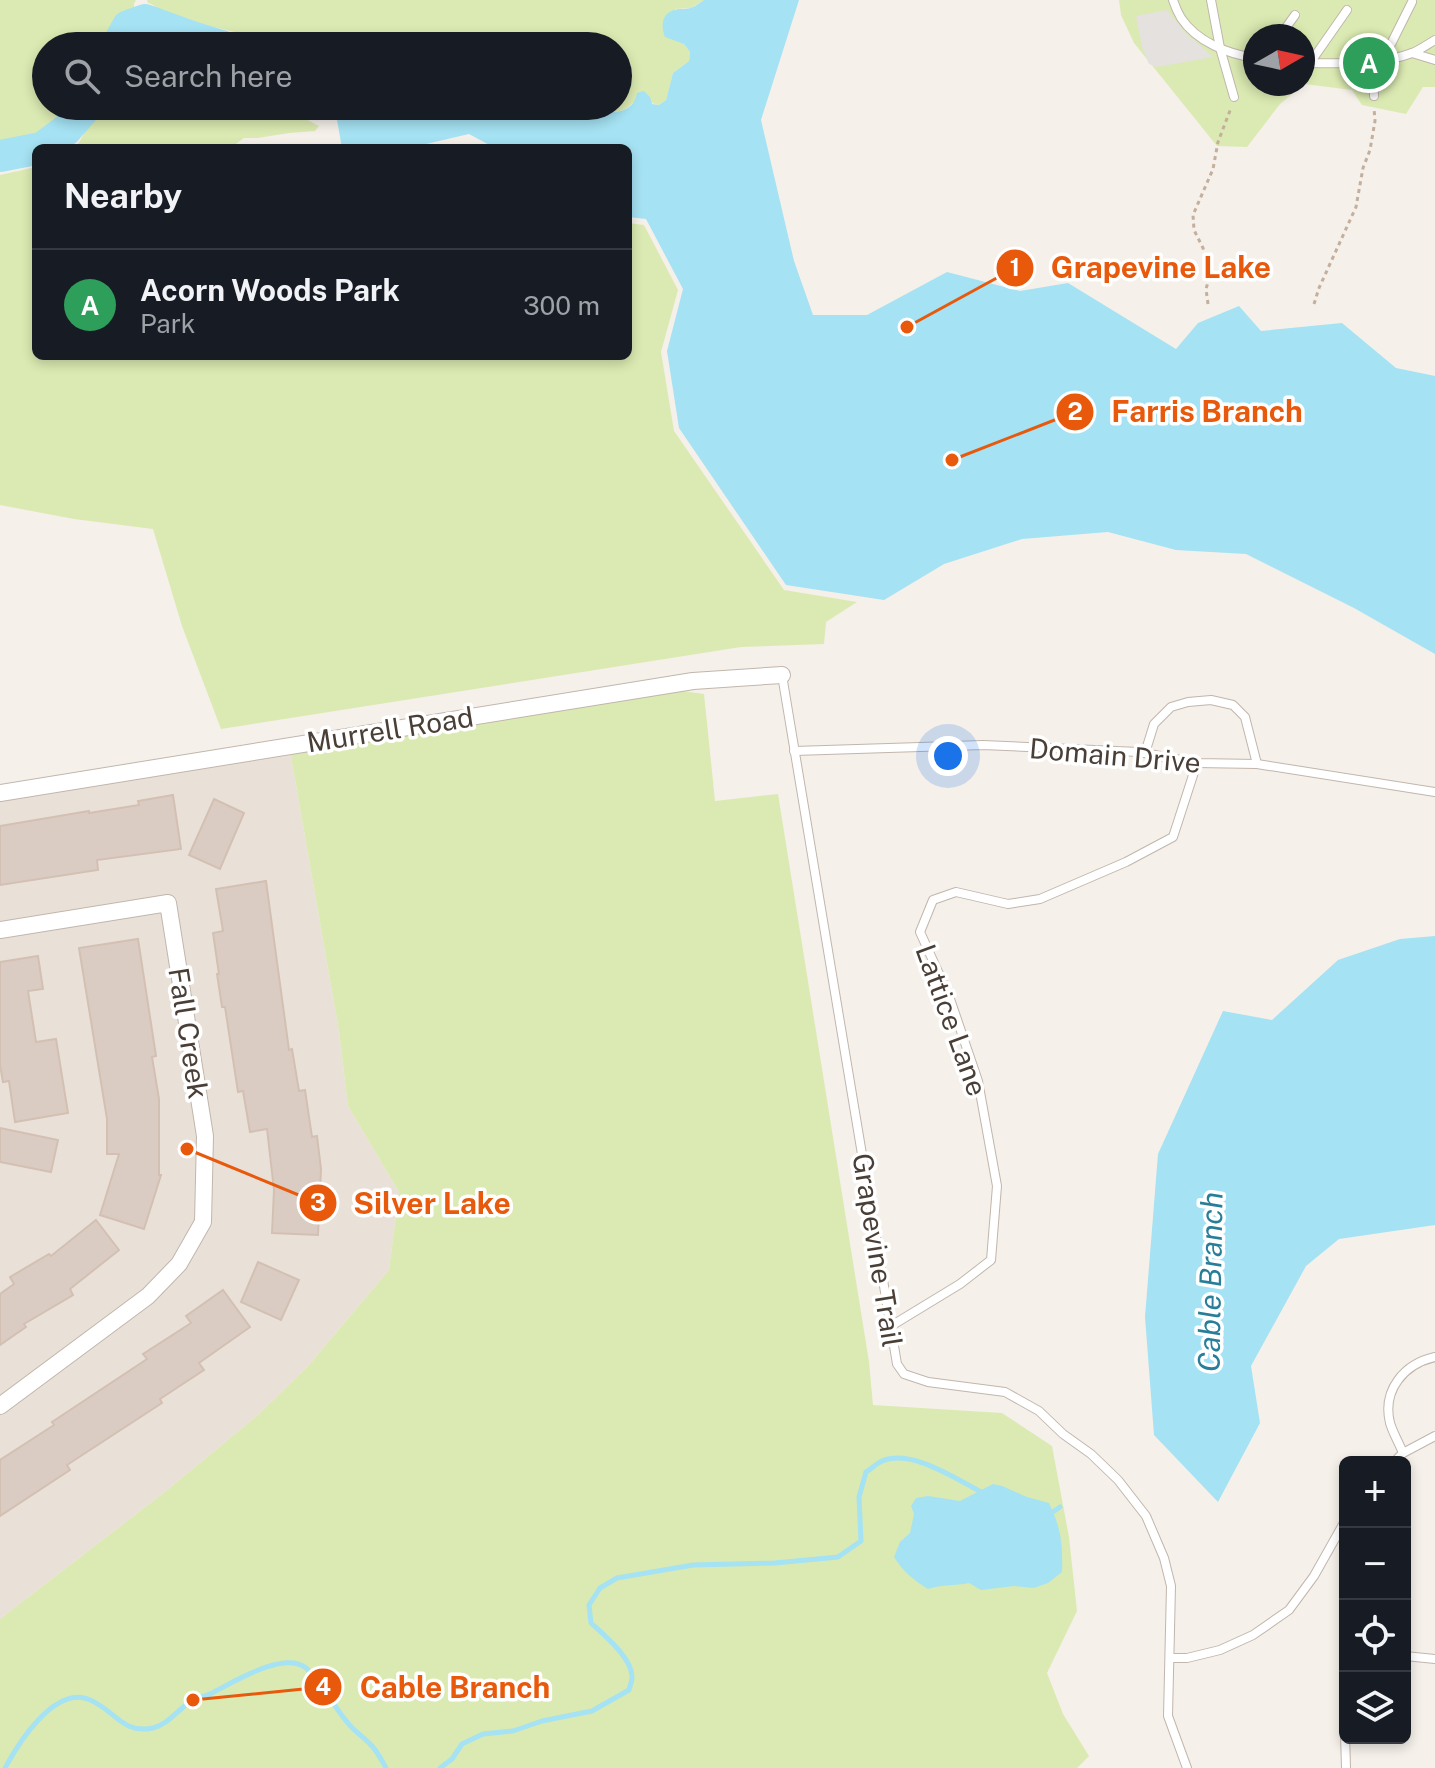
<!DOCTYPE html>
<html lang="en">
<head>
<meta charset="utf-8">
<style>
  body { margin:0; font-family:"Public Sans",sans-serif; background:#20242c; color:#f1f3f6 }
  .controls { position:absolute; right:24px; bottom:24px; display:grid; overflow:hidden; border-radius:12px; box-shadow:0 4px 12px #0003 }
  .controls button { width:72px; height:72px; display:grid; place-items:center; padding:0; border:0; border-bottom:2px solid #363941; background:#171b24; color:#f1f3f6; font:40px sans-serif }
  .compass { position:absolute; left:1243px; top:24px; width:72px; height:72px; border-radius:50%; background:#171b24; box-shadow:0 4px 12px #0003; rotate:81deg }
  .you { position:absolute; left:948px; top:756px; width:28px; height:28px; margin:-20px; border:6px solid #fff; border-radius:50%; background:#1a73e8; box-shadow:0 0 0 12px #1a73e833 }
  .badge { display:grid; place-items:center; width:52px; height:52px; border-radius:50%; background:#ff1720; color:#fff; font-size:26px; font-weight:700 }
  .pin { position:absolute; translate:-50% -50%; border:4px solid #fff; box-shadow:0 2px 8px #0006 }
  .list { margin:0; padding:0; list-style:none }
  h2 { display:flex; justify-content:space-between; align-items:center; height:104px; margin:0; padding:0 32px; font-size:34px }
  h2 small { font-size:26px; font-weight:400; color:#9ea1a6 }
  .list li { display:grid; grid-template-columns:52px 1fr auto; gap:24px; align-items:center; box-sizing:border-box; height:112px; padding:0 32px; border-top:2px solid #363941 }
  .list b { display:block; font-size:30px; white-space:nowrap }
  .list p { margin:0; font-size:26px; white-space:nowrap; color:#9ea1a6 }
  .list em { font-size:26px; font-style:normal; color:#9ea1a6 }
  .icon { flex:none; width:44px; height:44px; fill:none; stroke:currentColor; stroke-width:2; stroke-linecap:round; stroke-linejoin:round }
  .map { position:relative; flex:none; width:1435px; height:1768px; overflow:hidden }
  .search { position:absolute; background:#171b24; box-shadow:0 4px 12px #0003; left:32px; top:32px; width:600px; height:88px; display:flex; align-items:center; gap:20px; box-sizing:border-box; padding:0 28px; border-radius:44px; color:#9ea1a6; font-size:30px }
  .panel { position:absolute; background:#171b24; box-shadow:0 4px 12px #0003; left:32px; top:144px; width:600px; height:216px; border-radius:12px }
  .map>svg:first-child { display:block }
  .residential { fill:#e9e1d8 }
  .green { fill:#dbeab2; fill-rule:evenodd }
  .parking { fill:#e4e1de }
  .water { fill:#a5e2f3 }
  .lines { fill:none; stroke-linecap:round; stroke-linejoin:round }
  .stream { stroke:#a5e2f3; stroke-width:5 }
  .river { stroke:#a5e2f3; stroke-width:32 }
  .building { fill:#daccc2; stroke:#d3c0b2; stroke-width:2 }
  .lane-casing { stroke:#c1b6ac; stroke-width:10 }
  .street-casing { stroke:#c1b6ac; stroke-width:18 }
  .path { stroke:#c4af9d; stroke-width:3; stroke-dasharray:4 4; stroke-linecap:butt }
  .lane { stroke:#fff; stroke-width:8 }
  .street { stroke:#fff; stroke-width:16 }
  .labels { text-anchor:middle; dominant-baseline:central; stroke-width:7; stroke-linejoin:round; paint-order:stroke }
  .street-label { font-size:28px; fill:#4a3f37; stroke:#fff }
  .water-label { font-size:30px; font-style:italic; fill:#277e98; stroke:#fff }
  .leader { fill:none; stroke:#e8590c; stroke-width:3 }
  .callout-dot { fill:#e8590c; stroke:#fff; stroke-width:3 }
  .mark-label { font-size:24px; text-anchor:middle; font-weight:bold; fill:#fff }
  .callout-label { font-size:30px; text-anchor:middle; font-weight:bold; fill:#e8590c; stroke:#fff; stroke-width:7; stroke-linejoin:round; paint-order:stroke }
</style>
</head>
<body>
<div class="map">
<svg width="1435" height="1768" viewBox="0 0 1435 1768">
  <rect width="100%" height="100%" fill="#f5f0ea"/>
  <!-- residential -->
  <path class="residential" d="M289,745L339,1031L348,1106L399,1192L389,1270L308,1366L257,1416L166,1491L0,1619V799Z"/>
  <!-- green -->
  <g class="green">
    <path d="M0,0H136L134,4V10L116,27L106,46H46V106H68C47,131 31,141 0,146Z"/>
    <path d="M147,0H704L691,8L675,9L684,44L690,52L689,61L673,73L666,100L659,105L636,99C630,107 625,111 613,112L608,106H618V46H324L319,36L312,34L300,35L296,32L293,36L285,37L259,38L186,20L164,18C158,12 157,5 148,3Z"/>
    <path d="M1119,0H1435V87H1423L1406,114L1362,105L1352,90L1304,84L1280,104L1247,147L1217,146L1134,43L1121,15ZM1255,36H1303V84H1255Z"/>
    <path d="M149,35L174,46H129L137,36Z"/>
    <path d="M99,106H289L292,112L319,126L315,131L289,133L258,138H244L230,148H76Z"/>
    <path d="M36,167V356H628V223L644,225L678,290L661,352L674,431L784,590L857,602L826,622L824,644L741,647L221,729L182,626L153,529L74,519L0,505V175Z"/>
    <path d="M682,691L704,694L715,801L778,794L869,1362L873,1405L1002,1413L1052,1446L1069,1537L1077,1611L1047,1673L1063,1714L1089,1756L1077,1768H0V1619L166,1491L257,1416L308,1366L389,1270L399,1192L348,1106L339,1031L289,745Z"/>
  </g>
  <!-- parking -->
  <path class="parking" d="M1167,10L1185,32L1213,57L1157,67L1149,64L1142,47L1136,16Z"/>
  <!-- water -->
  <g class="water">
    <path d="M704,0H799L761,120L794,261L813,315H867L947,272L1020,291L1068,283L1176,349L1198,323L1239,306L1261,331L1342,323L1396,368L1435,376V654L1354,608L1246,554L1176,550L1108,532L1022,539L944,564L884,600L786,585L679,428L667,351L683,289L646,219L628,217V148H495L469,134L413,147L342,148L337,120L377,106H608L614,112C626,111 635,106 637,93L644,91L650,97L652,104L659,105L666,100L673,73L689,61L690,52L684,44L665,37C661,27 661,14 674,10C680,8 687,10 693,7C694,7 704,0 704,0Z"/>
    <path d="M1435,936V1225L1339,1239L1306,1266L1251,1366L1260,1423L1218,1502L1154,1435L1145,1317L1158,1154L1223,1011L1272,1020L1338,960L1400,939Z"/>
    <path d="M993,1484L1002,1486L1027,1497L1049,1503C1061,1528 1063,1544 1062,1572L1048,1583L1034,1588L1014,1586L981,1590L969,1583C955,1586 942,1584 928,1589C913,1580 903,1571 894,1557L900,1542L910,1533L914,1514L911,1506L916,1498L928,1496L960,1501Z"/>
  </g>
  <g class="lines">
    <!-- stream -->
    <g class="stream">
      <path d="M1050,1514L1060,1507"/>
      <path d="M5,1768C19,1742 54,1687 88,1699C113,1708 122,1735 153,1728C169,1724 179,1708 193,1700C198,1697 205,1697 210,1694C232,1683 284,1650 306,1668C324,1683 332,1705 347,1722C353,1730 362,1736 369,1743C377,1750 381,1759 386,1768"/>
      <path d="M440,1768L452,1759L462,1744L483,1734L513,1731L542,1721L592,1711L629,1690C630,1686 632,1682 632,1677C632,1658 604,1635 591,1623L589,1605L600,1588L617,1578L693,1565L775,1563L838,1557L861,1541L859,1497L866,1472C871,1469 876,1464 882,1461C912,1448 959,1481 985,1494"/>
    </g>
    <!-- river -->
    <g class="river">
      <path d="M117,46L128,26L145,20L192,37L222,46"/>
      <path d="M42,148L66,130L87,106"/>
      <path d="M0,156L36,149"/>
    </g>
  </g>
  <!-- building -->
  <g class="building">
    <path d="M173,795L181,849L97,860L98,870L0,885V826L89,811V813L139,805L138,801Z"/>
    <path d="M214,799L244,813L220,869L189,855Z"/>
    <path d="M266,881L289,1050L292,1049L299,1091L305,1090L312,1137L317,1136L321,1169L318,1235L272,1233L274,1190L267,1129L250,1132L243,1091L238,1092L225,1007H222L217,974H219L213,933L223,931L216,889Z"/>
    <path d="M138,939L156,1056L152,1057L159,1099V1175H161L144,1229L100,1215L119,1154H107V1119L79,948Z"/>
    <path d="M38,956L43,989L28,991L36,1042L56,1039L68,1113L15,1122L9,1081L3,1082L0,1065V962Z"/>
    <path d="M0,1128L58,1140L51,1172L0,1162Z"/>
    <path d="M96,1220L119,1250L70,1289L73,1295L24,1324L26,1327L0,1345V1294L14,1284L10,1277L49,1254L51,1256Z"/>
    <path d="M258,1262L299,1280L281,1320L241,1302Z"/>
    <path d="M223,1290L250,1327L199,1363L204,1370L160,1399L162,1403L67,1465L70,1470L0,1516V1460L54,1425L52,1422L147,1359L143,1354L191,1323L186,1316Z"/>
  </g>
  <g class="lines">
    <!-- lane casing -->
    <g class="lane-casing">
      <g id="lane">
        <path d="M1173,0C1175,6 1178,13 1181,18C1197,42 1228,54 1255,58"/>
        <path d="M1211,0L1220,48L1234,97"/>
        <path d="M1280,36L1295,15"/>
        <path d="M1412,53L1435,60"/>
        <path d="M1383,60L1412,2"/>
        <path d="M1373,61L1374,96"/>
        <path d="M1303,63C1339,63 1378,66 1412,53C1420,50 1428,44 1435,40"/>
        <path d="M1310,63L1347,10"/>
        <path d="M782,675L897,1364L904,1374L928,1382L1005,1392L1039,1411L1063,1434L1091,1454L1118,1480L1146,1516L1164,1558L1171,1586L1168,1716L1187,1768"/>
        <path d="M794,751L983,745L1139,752L1197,763L1257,764L1435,792"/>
        <path d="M1145,753L1154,724L1171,707L1188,702L1211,700L1233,705L1245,717L1257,764"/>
        <path d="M891,1326L960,1284L991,1260L997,1186L978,1081L949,996L920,932L933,900L956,892L1008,904L1040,899L1126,862L1173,837L1197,763"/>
        <path d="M1403,1453C1399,1443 1393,1433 1390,1423C1382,1390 1404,1364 1435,1357"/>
        <path d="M1394,1462L1403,1453L1435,1436"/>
        <path d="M1405,1656L1435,1659"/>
        <path d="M1170,1658H1187L1220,1650L1253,1635L1289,1610L1314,1576L1345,1521"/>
        <path d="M1345,1733L1346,1768"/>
      </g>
    </g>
    <!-- street casing -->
    <g class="street-casing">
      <g id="street">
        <path d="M0,793L693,681L782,675"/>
        <path d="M0,930L168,903L205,1136L203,1222L179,1264L148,1296L0,1406"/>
      </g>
    </g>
    <!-- path -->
    <g class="path">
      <path d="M1208,304L1206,289L1210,275L1203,248L1194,230L1193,215L1213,169L1218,142L1231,108"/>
      <path d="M1314,304L1319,288L1356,207L1363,168L1370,150L1375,121L1374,108"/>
    </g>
    <!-- lane -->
    <use href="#lane" class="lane"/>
    <!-- street -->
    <use href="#street" class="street"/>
  </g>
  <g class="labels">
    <!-- street labels -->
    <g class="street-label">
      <text transform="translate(390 729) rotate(-9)">Murrell Road</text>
      <text transform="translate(1115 755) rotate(5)">Domain Drive</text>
      <text transform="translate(952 1020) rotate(70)">Lattice Lane</text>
      <text transform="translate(189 1033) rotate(81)">Fall Creek</text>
      <text transform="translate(878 1250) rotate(81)">Grapevine Trail</text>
    </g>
    <!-- water labels -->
    <g class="water-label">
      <text transform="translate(1210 1282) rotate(-89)">Cable Branch</text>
    </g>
  </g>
  <!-- callouts -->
  <path class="leader" d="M907 327L1015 268M952 460L1075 412M187 1149L318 1203M193 1700L323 1687"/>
  <g class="callout-dot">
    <circle cx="907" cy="327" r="8"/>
    <circle cx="952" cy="460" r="8"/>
    <circle cx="187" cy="1149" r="8"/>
    <circle cx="193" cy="1700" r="8"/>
    <circle cx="1015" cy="268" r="20"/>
    <circle cx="1075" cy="412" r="20"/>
    <circle cx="318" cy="1203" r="20"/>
    <circle cx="323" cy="1687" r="20"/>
  </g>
  <g class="mark-label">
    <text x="1015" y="276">1</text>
    <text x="1075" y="420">2</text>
    <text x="318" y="1211">3</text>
    <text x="323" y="1695">4</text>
  </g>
  <g class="callout-label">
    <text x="1161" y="278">Grapevine Lake</text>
    <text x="1207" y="422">Farris Branch</text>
    <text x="432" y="1214">Silver Lake</text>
    <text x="455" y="1698">Cable Branch</text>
  </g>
</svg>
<div class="controls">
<button>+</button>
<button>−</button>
<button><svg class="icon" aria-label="locate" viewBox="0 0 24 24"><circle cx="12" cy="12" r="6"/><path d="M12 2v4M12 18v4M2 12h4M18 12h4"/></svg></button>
<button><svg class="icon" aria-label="layers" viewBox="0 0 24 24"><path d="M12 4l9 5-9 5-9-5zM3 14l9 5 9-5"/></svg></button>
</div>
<svg class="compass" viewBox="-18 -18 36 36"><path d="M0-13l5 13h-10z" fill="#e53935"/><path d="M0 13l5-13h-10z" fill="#9ea1a6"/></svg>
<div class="you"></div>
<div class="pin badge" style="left:1369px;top:63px;background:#2e9e5b">A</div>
<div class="search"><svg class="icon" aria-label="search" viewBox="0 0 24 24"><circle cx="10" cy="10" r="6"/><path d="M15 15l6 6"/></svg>Search here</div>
<section class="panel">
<h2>Nearby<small></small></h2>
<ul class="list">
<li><span class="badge" style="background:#2e9e5b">A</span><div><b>Acorn Woods Park</b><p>Park</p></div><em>300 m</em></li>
</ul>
</section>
</div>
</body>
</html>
